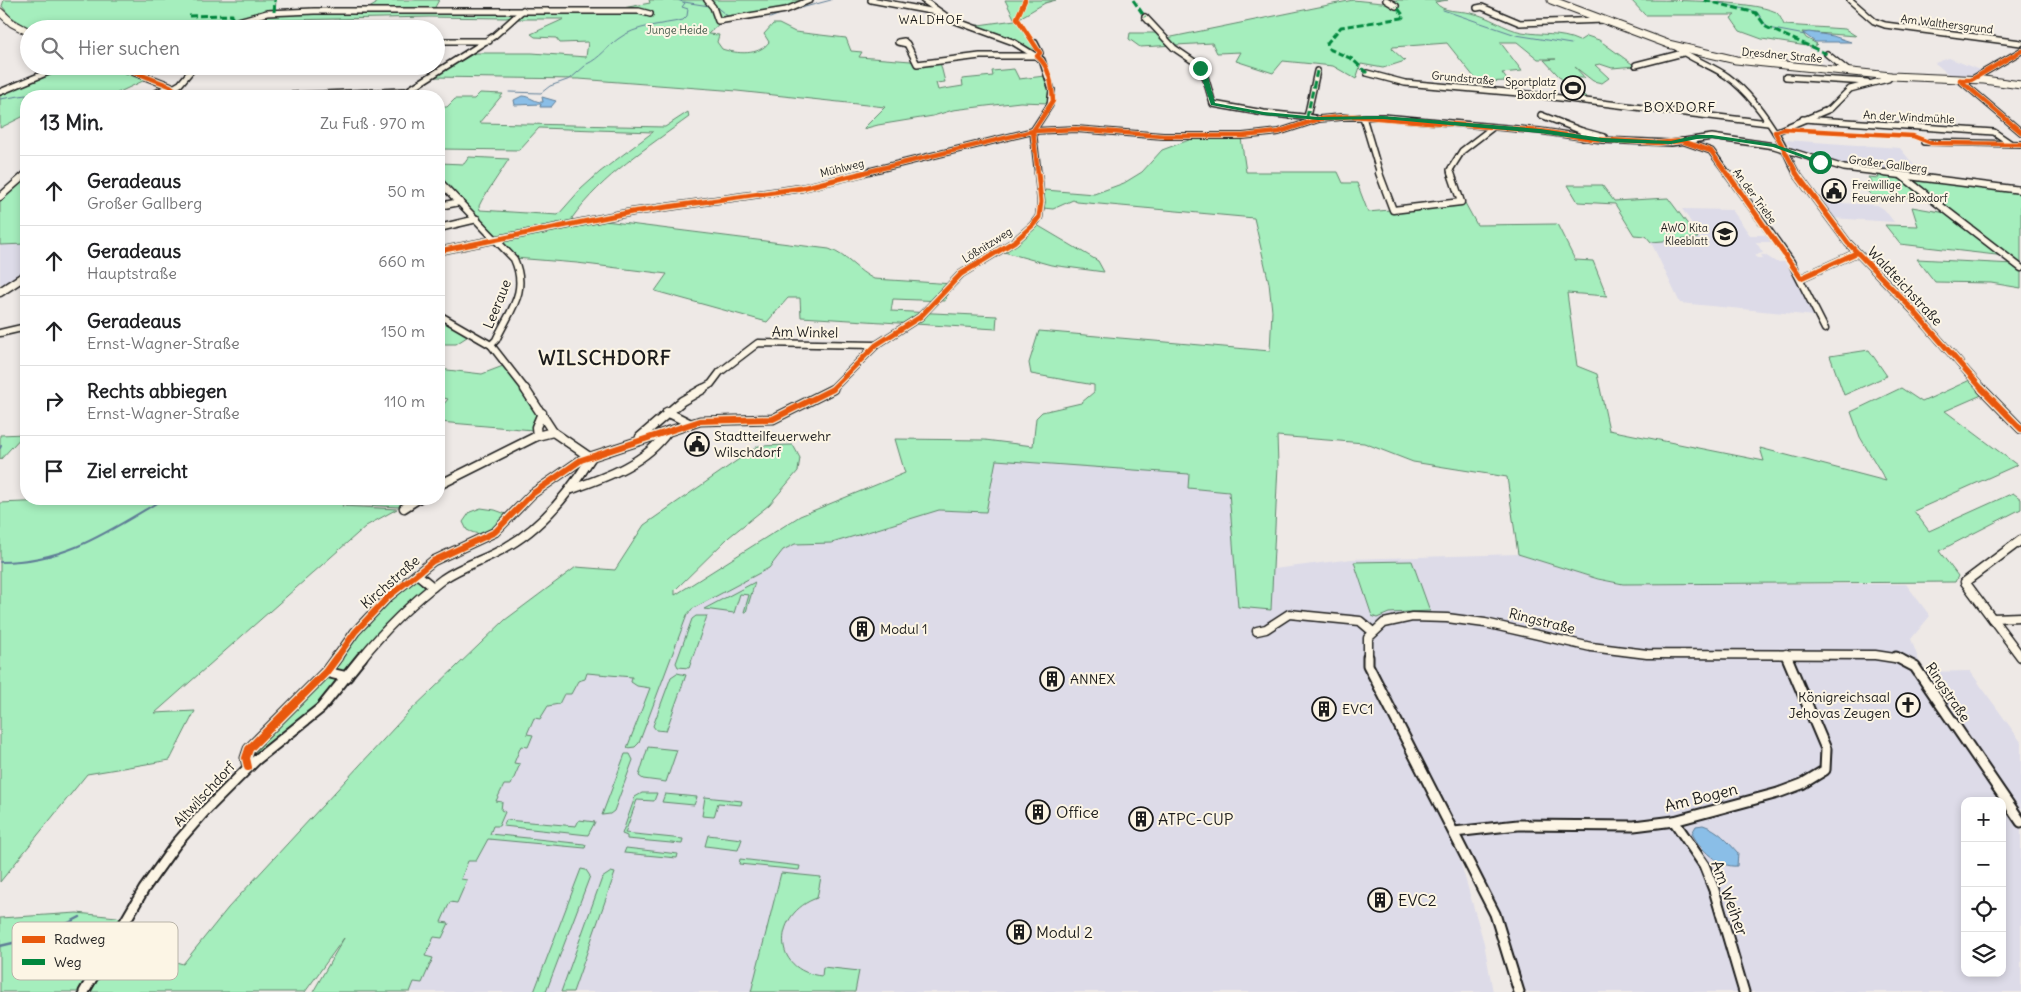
<!DOCTYPE html>
<html lang="de">
<head>
<meta charset="utf-8">
<style>
  body { margin:0; font-family:Delius,sans-serif; background:#f6f6f6; color:#202124 }
  .controls { position:absolute; right:15px; bottom:15px; display:grid; overflow:hidden; border-radius:10px; box-shadow:0 2px 8px #0003 }
  .controls button { width:45px; height:45px; display:grid; place-items:center; padding:0; border:0; border-bottom:1px solid #e0e0e0; background:#fff; color:#202124; font:25px sans-serif }
  .stop { position:absolute; width:15px; height:15px; margin:-11px; border:4px solid #0b8043; border-radius:50%; background:#fff }
  .stop.end { background:#0b8043; border-color:#fff; box-shadow:0 1px 5px #0008 }
  .list { margin:0; padding:0; list-style:none }
  h2 { display:flex; justify-content:space-between; align-items:center; height:65px; margin:0; padding:0 20px; font-size:21px }
  h2 small { font-size:16px; font-weight:400; color:#757577 }
  .list li { display:grid; grid-template-columns:32px 1fr auto; gap:15px; align-items:center; box-sizing:border-box; height:70px; padding:0 20px; border-top:1px solid #e0e0e0 }
  .list b { display:block; font-size:19px; white-space:nowrap }
  .list p { margin:0; font-size:16px; white-space:nowrap; color:#757577 }
  .list em { font-size:16px; font-style:normal; color:#757577 }
  .icon { flex:none; width:28px; height:28px; fill:none; stroke:currentColor; stroke-width:2; stroke-linecap:round; stroke-linejoin:round }
  .map { position:relative; flex:none; width:2021px; height:992px; overflow:hidden }
  .search { position:absolute; background:#fff; box-shadow:0 2px 8px #0003; left:20px; top:20px; width:425px; height:55px; display:flex; align-items:center; gap:12px; box-sizing:border-box; padding:0 18px; border-radius:28px; color:#757577; font-size:19px }
  .panel { position:absolute; background:#fff; box-shadow:0 2px 8px #0003; left:20px; top:90px; width:425px; height:415px; border-radius:20px }
  .map>svg:first-child { display:block }
  .built { fill:#dddbe8; fill-rule:evenodd }
  .green { fill:#a5eebd; stroke:#60856c }
  .water { fill:#8abee7; stroke:#5e7d96 }
  .lines { fill:none; stroke-linecap:round; stroke-linejoin:round }
  .stream-far2 { stroke:#5e7d96; stroke-width:1 }
  .stream-far1 { stroke:#5e7d96; stroke-width:2 }
  .stream { stroke:#5e7d96; stroke-width:2.5 }
  .minor-far3-casing { stroke:#1c1c1c; stroke-width:8 }
  .minor-far2-casing { stroke:#1c1c1c; stroke-width:9 }
  .minor-far1-casing { stroke:#1c1c1c; stroke-width:11 }
  .minor-casing { stroke:#1c1c1c; stroke-width:13 }
  .major-far1-casing { stroke:#1c1c1c; stroke-width:9 }
  .major-casing { stroke:#1c1c1c; stroke-width:11 }
  .minor-far3 { stroke:#fcf5e5; stroke-width:5 }
  .minor-far2 { stroke:#fcf5e5; stroke-width:6 }
  .minor-far1 { stroke:#fcf5e5; stroke-width:8 }
  .minor { stroke:#fcf5e5; stroke-width:9 }
  .major-far1 { stroke:#fcf5e5; stroke-width:7 }
  .major { stroke:#fcf5e5; stroke-width:8 }
  .quiet { stroke:#00873e; stroke-width:3; stroke-dasharray:7 3; stroke-linecap:butt }
  .cycleway-far3-casing { stroke:#fcf5e5; stroke-width:6 }
  .cycleway-far2-casing { stroke:#fcf5e5; stroke-width:8 }
  .cycleway-far1-casing { stroke:#fcf5e5; stroke-width:9 }
  .cycleway-casing { stroke:#fcf5e5; stroke-width:11 }
  .cycleway-far3 { stroke:#e8590c; stroke-width:4.5 }
  .cycleway-far2 { stroke:#e8590c; stroke-width:5 }
  .cycleway-far1 { stroke:#e8590c; stroke-width:6 }
  .cycleway { stroke:#e8590c; stroke-width:8 }
  .route { fill:#0b8043 }
  .labels { text-anchor:middle; dominant-baseline:central; stroke-width:4; stroke-linejoin:round; paint-order:stroke }
  .far-street-label { font-size:11px; fill:#1c1c1c; stroke:#fcf5e5 }
  .far-park-label { font-size:11px; fill:#455b4c; stroke:#fcf5e5 }
  .far-poi-label { font-size:11px; fill:#1c1c1c; stroke:#fcf5e5; text-anchor:end }
  .far-neighbourhood-label { font-size:12px; letter-spacing:1px; fill:#1c1c1c; stroke:#fcf5e5 }
  .far-quarter-label { font-size:14px; letter-spacing:1px; fill:#1c1c1c; stroke:#fcf5e5 }
  .street-label { font-size:14px; fill:#1c1c1c; stroke:#fcf5e5 }
  .poi-label { font-size:14px; fill:#1c1c1c; stroke:#fcf5e5; text-anchor:start }
  .near-street-label { font-size:16px; fill:#1c1c1c; stroke:#fcf5e5 }
  .near-poi-label { font-size:16px; fill:#1c1c1c; stroke:#fcf5e5; text-anchor:start }
  .district-label { font-size:19px; font-weight:bold; letter-spacing:1px; fill:#1c1c1c; stroke:#fcf5e5 }
  .key { fill:#fcf5e5; stroke:#b9b4a9; stroke-width:1 }
  .key-label { font-size:14px; fill:#1c1c1c }
</style>
</head>
<body>
<div class="map">
<svg width="2021" height="992" viewBox="0 0 2021 992">
  <rect width="100%" height="100%" fill="#eee9e6"/>
  <filter id="ink" filterUnits="userSpaceOnUse"><feTurbulence type="fractalNoise" baseFrequency=".02" numOctaves="2"/><feDisplacementMap in="SourceGraphic" scale="10" xChannelSelector="R" yChannelSelector="G"/><feConvolveMatrix kernelMatrix="1 2 1 2 8 2 1 2 1" color-interpolation-filters="sRGB"/></filter>
  <g filter="url(#ink)">
    <!-- built -->
    <g class="built">
      <path d="M1949,58L1982,71L1967,77L1953,78L1935,63Z"/>
      <path d="M1785,140L1900,148L1922,175L1862,170L1860,167L1839,164L1793,149Z"/>
      <path d="M1819,202L1877,205L1884,209L1894,222L1832,218Z"/>
      <path d="M1682,209L1732,210L1750,235H1768L1773,242H1756L1763,253L1755,255L1757,258H1763L1761,255H1765L1776,262H1786L1815,316L1680,303L1651,242L1702,238Z"/>
      <path d="M26,244V270L5,284H0V245Z"/>
      <path d="M985,440L1094,452L1278,465L1274,569L1352,559L1518,554L1598,579L1623,584H1906L1930,616L1911,639L1923,672L1970,671L2021,742V992H1523L1497,908L1471,856L1459,857L1484,943L1493,992H387L495,761L578,656L800,516L983,457ZM1965,801H2002V973H1965Z"/>
    </g>
    <!-- green -->
    <g class="green">
      <path d="M4,0H276L275,13L364,11L376,4V0H439L434,9L517,13L514,17L506,18L429,17L243,21L129,29H30L10,16L2,6Z"/>
      <path d="M649,0H811L792,8L720,23L708,34L719,35L717,42L722,49C737,54 759,56 769,42L764,34L773,24H779L795,32L846,38L851,51L862,52L859,57L911,61L915,65L940,62L945,82L936,83L938,90L963,86L962,79L993,76L992,71L1014,69L1019,79L1045,76L1049,88V103L1020,102L953,110L933,116L878,125L863,129L885,107L737,91L579,79L431,77L475,53H532L586,57L588,42L560,43L556,38L535,37L531,34L564,19H518L523,12L612,10L650,3Z"/>
      <path d="M1005,0H1056L1045,3L1016,20L1038,53L971,26L1015,20Z"/>
      <path d="M1353,0L1382,3L1391,0H1448L1435,2C1443,13 1459,10 1471,13C1489,16 1504,29 1522,32C1542,36 1560,32 1579,41L1587,36L1599,40L1635,66L1612,68L1600,64L1595,65L1609,78L1602,83L1593,81L1575,67L1585,78H1567L1587,98L1580,99L1544,60L1556,59H1538L1517,42H1500L1522,71L1502,73L1508,81L1478,82L1447,43L1393,47L1392,49L1405,61L1383,68L1361,64L1356,79L1333,66L1283,61L1273,73L1236,61L1241,52L1217,53L1212,43L1140,47L1129,39L1130,33H1155L1162,39Z"/>
      <path d="M1631,0C1665,0 1750,0 1776,12C1780,15 1782,21 1784,25L1845,29L1856,36L1802,32L1806,38L1817,44L1813,47L1762,39L1740,31L1731,18L1735,15H1645Z"/>
      <path d="M65,66H107L145,80L111,96H26V115L0,128V93Z"/>
      <path d="M480,93L503,94L479,123L665,127L688,112L689,117C648,147 602,176 572,218L574,222L589,219L829,249C847,255 857,271 874,279L954,284L947,293L945,301L893,299L891,311L997,316L996,329L801,317L800,298H788L767,322L655,291L667,274L577,263L515,258L441,178L439,163L464,164L469,157L509,159L482,200L479,206L480,210L558,215L581,189L600,172L653,132L539,128L519,150L439,149V107H447L455,99H474Z"/>
      <path d="M1189,134H1213L1215,139L1241,138L1246,172H1338L1343,183H1357L1368,212L1465,203L1477,225L1557,224L1575,260L1593,261L1607,296L1567,293L1577,366L1597,374L1609,430L1764,461L1760,448L1886,481L1860,437L1851,412L1901,388L1922,402L1970,380L1984,394L1945,411L2017,465L1914,511L1929,531L2013,493L2021,499V509L1939,551L1958,576L1955,582L1623,584L1598,579L1518,554L1507,477L1413,462L1364,443L1277,436L1278,465L1271,610L1238,607L1229,492L1188,488L1189,474L996,460L986,512L939,510L832,543L795,544L783,550L769,568L692,609L687,615L639,743L635,747L627,748L650,688L637,686L631,682L632,677L587,673L585,679L578,681L571,694H564L559,704L548,706L540,719L534,718L527,734L533,735L528,747L521,746L514,763L520,764L511,785H504L496,801L502,802L501,810L505,812L499,826H493L490,834L584,844L586,845L585,848L488,839L476,861H468L461,879L467,880L457,903L450,902L441,922L449,923L442,938L434,937L425,956L433,958L422,983L414,982L410,992H313L344,938L305,992H89L130,918L169,960L183,964L228,908L407,714L505,620L576,567L615,570L644,525L758,446L793,445L800,458L798,471L769,505L729,537L675,590V595L800,516L905,473L895,439L985,440L1033,446L1036,418L1042,412L1081,403L1094,392V385L1031,374L1029,363L1039,331L1270,351L1272,311L1269,283L1254,218L1077,202L1073,200L1053,209L1043,208L1045,190L1094,194L1124,183L1142,172L1162,150L1189,140Z"/>
      <path d="M1878,175L2021,192V288L1991,283L1935,282L1917,259L2014,264L2005,256L1900,244L1885,225L1918,226L1912,207L1946,213L1927,198L1872,196L1866,190H1877L1868,177L1879,178Z"/>
      <path d="M26,176V244L0,245V198Z"/>
      <path d="M1568,185H1602L1614,201L1668,198L1698,238L1651,242L1646,236L1634,235L1615,204L1578,202Z"/>
      <path d="M1037,225L1098,261L1104,272L1051,265L1004,252L1019,242Z"/>
      <path d="M447,323L470,335L456,344H439V327Z"/>
      <path d="M1869,350L1887,376L1844,395L1830,356Z"/>
      <path d="M503,366L522,390L520,391L523,395H525L539,413L533,430L439,422V410L448,399L439,397V369L482,374Z"/>
      <path d="M24,434L0,460V435Z"/>
      <path d="M93,499H346L342,506L397,509L366,526L155,713L195,711L170,760L87,774L0,882V503Z"/>
      <path d="M348,499H411L399,507L345,504Z"/>
      <path d="M481,508L495,510L506,514C497,532 485,539 467,530L463,522L470,512Z"/>
      <path d="M1412,561L1430,611L1389,613L1377,618L1372,616L1354,562Z"/>
      <path d="M415,578L426,589L345,674L330,671L369,619Z"/>
      <path d="M755,582L746,612H744L749,595L740,594L734,613L704,609Z"/>
      <path d="M696,616H707L689,668L678,667L676,663L692,619Z"/>
      <path d="M677,673L686,675L666,731L656,730L653,726L671,677Z"/>
      <path d="M326,675L342,679L322,703L254,759L250,755L256,746Z"/>
      <path d="M648,747L677,750L666,782L643,779L639,776Z"/>
      <path d="M625,754H630L633,760L614,811L610,814L602,815Z"/>
      <path d="M642,793H657L654,801L637,800L625,833L683,839L682,844L627,839V836L622,834L635,797Z"/>
      <path d="M665,794L697,797L694,805L662,802Z"/>
      <path d="M705,797L742,801L741,805L718,803L714,817L702,816Z"/>
      <path d="M506,820L576,826L579,820L595,822L588,835L503,826Z"/>
      <path d="M708,835L742,839L738,850L705,846Z"/>
      <path d="M626,848L678,854L677,858L624,853Z"/>
      <path d="M740,859L800,866L799,870L739,864Z"/>
      <path d="M581,869L586,870L590,876L546,992H534Z"/>
      <path d="M611,872L615,873L573,992H561L602,878Z"/>
      <path d="M781,873L821,877L817,898C773,913 770,971 822,976L823,967L859,971L855,992H751Z"/>
      <path d="M77,913L117,917L121,919L80,992H0V918Z"/>
    </g>
    <!-- water -->
    <g class="water">
      <path d="M1809,32L1833,36L1851,42H1815L1803,33Z"/>
      <path d="M522,96C530,96 536,103 543,102L542,97L556,101L551,107H540L541,104L515,105L514,100Z"/>
      <path d="M1703,825C1719,830 1727,841 1738,853L1737,866C1720,868 1699,849 1692,833L1696,826Z"/>
    </g>
    <g class="lines">
      <!-- stream-far2 -->
      <g class="stream-far2">
        <path d="M1707,0L1757,12L1768,28L1805,35"/>
        <path d="M684,2L709,6"/>
        <path d="M715,6L730,18"/>
        <path d="M1443,10L1516,35L1571,44"/>
        <path d="M790,11L831,0"/>
        <path d="M770,18L783,13"/>
        <path d="M587,64C600,58 607,47 618,39C636,25 662,25 683,20L687,16L688,9L682,7L685,3L678,0"/>
        <path d="M509,92L541,93L550,86L570,79L585,66"/>
        <path d="M0,99L26,95"/>
      </g>
      <!-- stream-far1 -->
      <g class="stream-far1">
        <path d="M0,448L1,446"/>
        <path d="M0,562C65,562 106,533 160,501"/>
      </g>
      <!-- stream -->
      <path class="stream" d="M0,946L43,936L80,917"/>
      <!-- minor-far3 casing -->
      <g class="minor-far3-casing">
        <g id="minor-far3">
          <path d="M707,0L713,7L718,21L786,10L810,0"/>
          <path d="M871,0L936,12"/>
          <path d="M923,0L950,19L1013,42L1042,60L1052,90L1050,105L1033,131L1038,174"/>
          <path d="M1386,0L1396,6"/>
          <path d="M1850,0L1874,21L1885,25L2021,43"/>
          <path d="M1477,8L1482,7L1520,23L1604,20"/>
          <path d="M1145,17L1174,48L1196,63L1204,73L1213,104L1264,113L1314,118"/>
          <path d="M229,29L231,23L267,13L314,11H639L650,14"/>
          <path d="M436,41H489"/>
          <path d="M904,41L907,44L898,42Z"/>
          <path d="M1035,43L1040,53L1037,56"/>
          <path d="M907,44L917,64L980,56H1034"/>
          <path d="M1675,46C1691,60 1712,65 1728,77C1748,92 1767,118 1780,140C1786,150 1790,163 1797,174"/>
          <path d="M1827,54L1848,71"/>
          <path d="M1636,65L1683,53"/>
          <path d="M1367,73L1405,83L1519,93L1768,123"/>
          <path d="M1786,77L1867,82"/>
          <path d="M1960,80L2021,132"/>
          <path d="M1971,80L2021,51"/>
          <path d="M173,88L180,84L195,66"/>
          <path d="M0,92L63,66"/>
          <path d="M150,96L170,86"/>
          <path d="M267,96L406,91"/>
          <path d="M399,96L494,36L523,10"/>
          <path d="M1541,115L1582,131"/>
          <path d="M1307,117L1317,71"/>
          <path d="M1363,117L1380,174"/>
          <path d="M1803,119L1994,132L2010,143"/>
          <path d="M1775,132L1830,109L1850,89L1888,79L1891,76"/>
          <path d="M1583,138L1582,131L1604,137"/>
          <path d="M1682,141L1711,151L1728,174"/>
          <path d="M1924,142L2021,144"/>
          <path d="M858,174L1033,131L1076,129L1163,136H1243L1279,132L1319,119L1341,117H1383L1540,131L1602,140L1671,143L1712,137L1774,146L1844,168L1895,174"/>
          <path d="M1451,174L1450,170L1462,151L1492,128"/>
        </g>
      </g>
      <!-- minor-far2 casing -->
      <g class="minor-far2-casing">
        <g id="minor-far2">
          <path d="M1379,173L1393,210L1461,202L1451,173"/>
          <path d="M1727,173L1791,262L1825,329"/>
          <path d="M1796,173L1848,243L1913,310L1983,390"/>
          <path d="M1884,173L2021,190"/>
          <path d="M1902,176L2021,268"/>
          <path d="M439,181L514,259C529,292 510,310 496,340L491,345"/>
          <path d="M0,197L26,174"/>
          <path d="M439,206L460,202"/>
          <path d="M439,228L477,219"/>
          <path d="M439,251L632,212L802,188L863,173"/>
          <path d="M1801,278L1856,253"/>
          <path d="M439,315L491,345L526,390"/>
          <path d="M0,333L26,327"/>
          <path d="M700,390L711,384L720,372L758,343L876,345"/>
          <path d="M831,390L876,345L920,317L961,274L1015,241L1033,225L1039,217L1041,202L1038,173"/>
        </g>
      </g>
      <!-- minor-far1 casing -->
      <g class="minor-far1-casing">
        <g id="minor-far1">
          <path d="M525,389L553,432L591,458"/>
          <path d="M1982,389L2021,429"/>
          <path d="M667,412L691,424"/>
          <path d="M537,436L536,427L542,413"/>
          <path d="M640,437L682,401L703,389"/>
          <path d="M439,485L537,436L553,432"/>
          <path d="M572,489C607,477 646,463 668,431"/>
          <path d="M404,508L418,499"/>
          <path d="M2021,540L1965,582L2021,657"/>
          <path d="M417,574L433,587"/>
          <path d="M1992,618L2021,617"/>
          <path d="M1257,631L1266,629L1289,614L1360,621L1373,632"/>
          <path d="M1786,654L1788,659"/>
          <path d="M336,659L355,632L388,597L433,561L495,532L532,494L581,460L700,421L773,419L833,389"/>
          <path d="M361,659C384,630 413,602 443,579C463,565 488,559 508,546C543,526 570,492 591,458"/>
          <path d="M1368,659V638L1384,623L1412,617L1447,618L1485,623L1591,647L1647,654L1875,655L1901,659"/>
        </g>
      </g>
      <!-- minor casing -->
      <g class="minor-casing">
        <g id="minor">
          <path d="M1368,657V665L1495,914L1519,992"/>
          <path d="M1896,657L1915,667L2021,822"/>
          <path d="M326,672L347,677"/>
          <path d="M248,767L246,758L249,749L326,672L337,657"/>
          <path d="M1674,821L1704,865L1714,890L1744,992"/>
          <path d="M1454,832L1518,825L1634,826L1674,821L1778,793L1802,784L1825,770L1826,749L1787,657"/>
          <path d="M84,992L144,889L176,844L205,811L256,760L321,708L362,657"/>
        </g>
      </g>
      <!-- major-far1 casing -->
      <g class="major-far1-casing">
        <g id="major-far1">
          <path d="M1551,0L1668,44L1736,60L1891,76L1984,80L2021,85"/>
          <path d="M0,12L12,23L29,32"/>
          <path d="M119,66L170,86L182,96"/>
        </g>
      </g>
      <!-- major casing -->
      <g class="major-casing">
        <path id="major" d="M0,292L26,275"/>
      </g>
      <!-- minor-far3 -->
      <use href="#minor-far3" class="minor-far3"/>
      <!-- minor-far2 -->
      <use href="#minor-far2" class="minor-far2"/>
      <!-- minor-far1 -->
      <use href="#minor-far1" class="minor-far1"/>
      <!-- minor -->
      <use href="#minor" class="minor"/>
      <!-- major-far1 -->
      <use href="#major-far1" class="major-far1"/>
      <!-- major -->
      <use href="#major" class="major"/>
      <!-- quiet -->
      <g class="quiet">
        <path d="M1133,0L1145,17"/>
        <path d="M1704,0L1756,13L1766,27L1827,54"/>
        <path d="M274,12L275,0"/>
        <path d="M189,16L232,15L231,23"/>
        <path d="M1367,73L1352,59L1329,49L1327,43L1341,27L1402,18L1404,16L1396,6"/>
        <path d="M1307,117L1317,71"/>
      </g>
      <!-- cycleway-far3 casing -->
      <g class="cycleway-far3-casing">
        <g id="cycleway-far3">
          <path d="M1025,0L1017,18L1040,53L1037,56C1050,67 1052,85 1053,101L1033,131L1038,174"/>
          <path d="M119,66L170,86L182,96"/>
          <path d="M1960,80L2021,132"/>
          <path d="M1960,80H1971L2021,51"/>
          <path d="M858,174L1033,131L1076,129L1163,136H1243L1279,132L1319,119L1352,116L1540,131L1593,139L1658,143L1682,141L1711,151L1727,174"/>
          <path d="M1797,174L1775,132L1783,129L1913,136L1931,143L2021,144"/>
        </g>
      </g>
      <!-- cycleway-far2 casing -->
      <g class="cycleway-far2-casing">
        <g id="cycleway-far2">
          <path d="M1727,173L1801,278L1856,253"/>
          <path d="M1796,173L1848,243L1913,310L1983,390"/>
          <path d="M439,251L632,212L802,188L863,173"/>
          <path d="M831,390L876,345L920,317L961,274L1015,241L1033,225L1039,217L1041,202L1038,173"/>
        </g>
      </g>
      <!-- cycleway-far1 casing -->
      <g class="cycleway-far1-casing">
        <g id="cycleway-far1">
          <path d="M1982,389L2021,429"/>
          <path d="M336,659L355,632L388,597L433,561L495,532L532,494L581,460L700,421L773,419L833,389"/>
        </g>
      </g>
      <!-- cycleway casing -->
      <g class="cycleway-casing">
        <path id="cycleway" d="M248,767L246,758L249,749L326,672L337,657"/>
      </g>
      <!-- cycleway-far3 -->
      <use href="#cycleway-far3" class="cycleway-far3"/>
      <!-- cycleway-far2 -->
      <use href="#cycleway-far2" class="cycleway-far2"/>
      <!-- cycleway-far1 -->
      <use href="#cycleway-far1" class="cycleway-far1"/>
      <!-- cycleway -->
      <use href="#cycleway" class="cycleway"/>
    </g>
  </g>
  <!-- route -->
  <path class="route" d="M1198,67H1202L1207,73L1215,103L1264,112L1318,117L1383,116L1540,129L1602,138L1671,141L1697,135H1712L1774,144L1823,162L1818,163L1773,147L1712,138L1697,139L1671,144L1602,142L1540,133L1383,119L1318,120L1264,115L1211,105Z"/>
  <!-- icons -->
  <defs>
    <g id="stadium-ring" transform="scale(1.25)"><circle r="9.5" fill="#fcf5e5" stroke="#1c1c1c" stroke-width="1.5"/><path d="M0-5a6.5 5 0 1 0 0 10a6.5 5 0 1 0 0-10ZM-3.5-1.8h7v3.6h-7Z" fill="#1c1c1c"/></g>
    <g id="civic-ring" transform="scale(1.25)"><circle r="9.5" fill="#fcf5e5" stroke="#1c1c1c" stroke-width="1.5"/><path d="M-.6-6.5H3V-4.5H.6V-3L4-1V1h2V6H-6V1h2V-1L-.6-3ZM-1.2 2.5V6h2.4V2.5Z" fill="#1c1c1c"/></g>
    <g id="school-ring" transform="scale(1.25)"><circle r="9.5" fill="#fcf5e5" stroke="#1c1c1c" stroke-width="1.5"/><path d="M0-5L7-2L0 1L-7-2ZM-4 1L0 2.5L4 1V4Q0 6-4 4Z" fill="#1c1c1c"/></g>
    <g id="building-ring" transform="scale(1.25)"><circle r="9.5" fill="#fcf5e5" stroke="#1c1c1c" stroke-width="1.5"/><path d="M-4-6H4V6H1V3H-1V6H-4ZM-2.5-4.3h1.7v1.8h-1.7ZM.8-4.3h1.7v1.8H.8ZM-2.5-1h1.7V.8h-1.7ZM.8-1h1.7V.8H.8Z" fill="#1c1c1c"/></g>
    <g id="church-ring" transform="scale(1.25)"><circle r="9.5" fill="#fcf5e5" stroke="#1c1c1c" stroke-width="1.5"/><path d="M-1.2-6h2.4v3.5h3.3v2.4h-3.3V6h-2.4V-.1h-3.3v-2.4h3.3Z" fill="#1c1c1c"/></g>
  </defs>
  <g fill-rule="evenodd">
    <use href="#stadium-ring" x="1573" y="88"/>
    <use href="#civic-ring" x="1834" y="191"/>
    <use href="#school-ring" x="1725" y="234"/>
    <use href="#civic-ring" x="697" y="444"/>
    <use href="#building-ring" x="862" y="629"/>
    <use href="#building-ring" x="1052" y="679"/>
    <use href="#church-ring" x="1908" y="705"/>
    <use href="#building-ring" x="1324" y="709"/>
    <use href="#building-ring" x="1038" y="812"/>
    <use href="#building-ring" x="1141" y="819"/>
    <use href="#building-ring" x="1380" y="900"/>
    <use href="#building-ring" x="1019" y="932"/>
  </g>
  <g class="labels">
    <!-- far-street labels -->
    <g class="far-street-label">
      <text transform="translate(1947 24) rotate(7)">Am Walthersgrund</text>
      <text transform="translate(1782 55) rotate(5)">Dresdner Straße</text>
      <text transform="translate(1463 78) rotate(5)">Grundstraße</text>
      <text transform="translate(1909 117) rotate(3)">An der Windmühle</text>
      <text transform="translate(1888 164) rotate(7)">Großer Gallberg</text>
      <text transform="translate(842 168) rotate(-14)">Mühlweg</text>
      <text transform="translate(1755 196) rotate(54)">An der Triebe</text>
      <text transform="translate(987 245) rotate(-32)">Lößnitzweg</text>
    </g>
    <!-- far-park labels -->
    <g class="far-park-label">
      <text x="677" y="30">Junge Heide</text>
    </g>
    <!-- far-poi labels -->
    <g class="far-poi-label">
      <text x="1556" y="82">Sportplatz<tspan x="1556" dy="13">Boxdorf</tspan></text>
      <text x="1852" y="185" text-anchor="start">Freiwillige<tspan x="1852" dy="13">Feuerwehr Boxdorf</tspan></text>
      <text x="1708" y="228">AWO Kita<tspan x="1708" dy="13">Kleeblatt</tspan></text>
    </g>
    <!-- far-neighbourhood labels -->
    <g class="far-neighbourhood-label">
      <text x="931" y="19">WALDHOF</text>
    </g>
    <!-- far-quarter labels -->
    <g class="far-quarter-label">
      <text x="1680" y="107">BOXDORF</text>
    </g>
    <!-- street labels -->
    <g class="street-label">
      <text transform="translate(1905 286) rotate(47)">Waldteichstraße</text>
      <text transform="translate(497 304) rotate(-68)">Leeraue</text>
      <text transform="translate(805 332) rotate(1)">Am Winkel</text>
      <text transform="translate(390 582) rotate(-41)">Kirchstraße</text>
      <text transform="translate(1542 621) rotate(14)">Ringstraße</text>
      <text transform="translate(1948 692) rotate(56)">Ringstraße</text>
      <text transform="translate(204 794) rotate(-47)">Altwilschdorf</text>
    </g>
    <!-- poi labels -->
    <g class="poi-label">
      <text x="714" y="436">Stadtteilfeuerwehr<tspan x="714" dy="16">Wilschdorf</tspan></text>
      <text x="880" y="629">Modul 1</text>
      <text x="1070" y="679">ANNEX</text>
      <text x="1890" y="697" text-anchor="end">Königreichsaal<tspan x="1890" dy="16">Jehovas Zeugen</tspan></text>
      <text x="1342" y="709">EVC1</text>
    </g>
    <!-- near-street labels -->
    <g class="near-street-label">
      <text transform="translate(1701 797) rotate(-14)">Am Bogen</text>
      <text transform="translate(1730 898) rotate(70)">Am Weiher</text>
    </g>
    <!-- near-poi labels -->
    <g class="near-poi-label">
      <text x="1056" y="812">Office</text>
      <text x="1158" y="819">ATPC-CUP</text>
      <text x="1398" y="900">EVC2</text>
      <text x="1036" y="932">Modul 2</text>
    </g>
    <!-- district labels -->
    <g class="district-label">
      <text x="605" y="358">WILSCHDORF</text>
    </g>
  </g>
  <!-- legend -->
  <rect x="12" y="922" width="166" height="58" rx="8" class="key"/>
  <rect x="22" y="936" width="23" height="7" fill="#e8590c"/>
  <rect x="22" y="959" width="23" height="6" fill="#00873e"/>
  <g class="key-label">
    <text x="54" y="944">Radweg</text>
    <text x="54" y="967">Weg</text>
  </g>
</svg>
<div class="controls">
<button>+</button>
<button>−</button>
<button><svg class="icon" aria-label="locate" viewBox="0 0 24 24"><circle cx="12" cy="12" r="6"/><path d="M12 2v4M12 18v4M2 12h4M18 12h4"/></svg></button>
<button><svg class="icon" aria-label="layers" viewBox="0 0 24 24"><path d="M12 4l9 5-9 5-9-5zM3 14l9 5 9-5"/></svg></button>
</div>
<div class="stop" style="left:1820px;top:162px"></div>
<div class="stop end" style="left:1200px;top:68px"></div>
<div class="search"><svg class="icon" aria-label="search" viewBox="0 0 24 24"><circle cx="10" cy="10" r="6"/><path d="M15 15l6 6"/></svg>Hier suchen</div>
<section class="panel">
<h2>13 Min.<small>Zu Fuß · 970 m</small></h2>
<ul class="list">
<li><svg class="icon" aria-label="ahead" viewBox="0 0 24 24"><path d="M12 20V5M6 11l6-6 6 6"/></svg><div><b>Geradeaus</b><p>Großer Gallberg</p></div><em>50 m</em></li>
<li><svg class="icon" aria-label="ahead" viewBox="0 0 24 24"><path d="M12 20V5M6 11l6-6 6 6"/></svg><div><b>Geradeaus</b><p>Hauptstraße</p></div><em>660 m</em></li>
<li><svg class="icon" aria-label="ahead" viewBox="0 0 24 24"><path d="M12 20V5M6 11l6-6 6 6"/></svg><div><b>Geradeaus</b><p>Ernst-Wagner-Straße</p></div><em>150 m</em></li>
<li><svg class="icon" aria-label="right" viewBox="0 0 24 24"><path d="M7 20v-9h11M14 6l5 5-5 5"/></svg><div><b>Rechts abbiegen</b><p>Ernst-Wagner-Straße</p></div><em>110 m</em></li>
<li><svg class="icon" aria-label="arrive" viewBox="0 0 24 24"><path d="M6 21V4h12l-3 4 3 4H6"/></svg><div><b>Ziel erreicht</b></div></li>
</ul>
</section>
</div>
</body>
</html>
